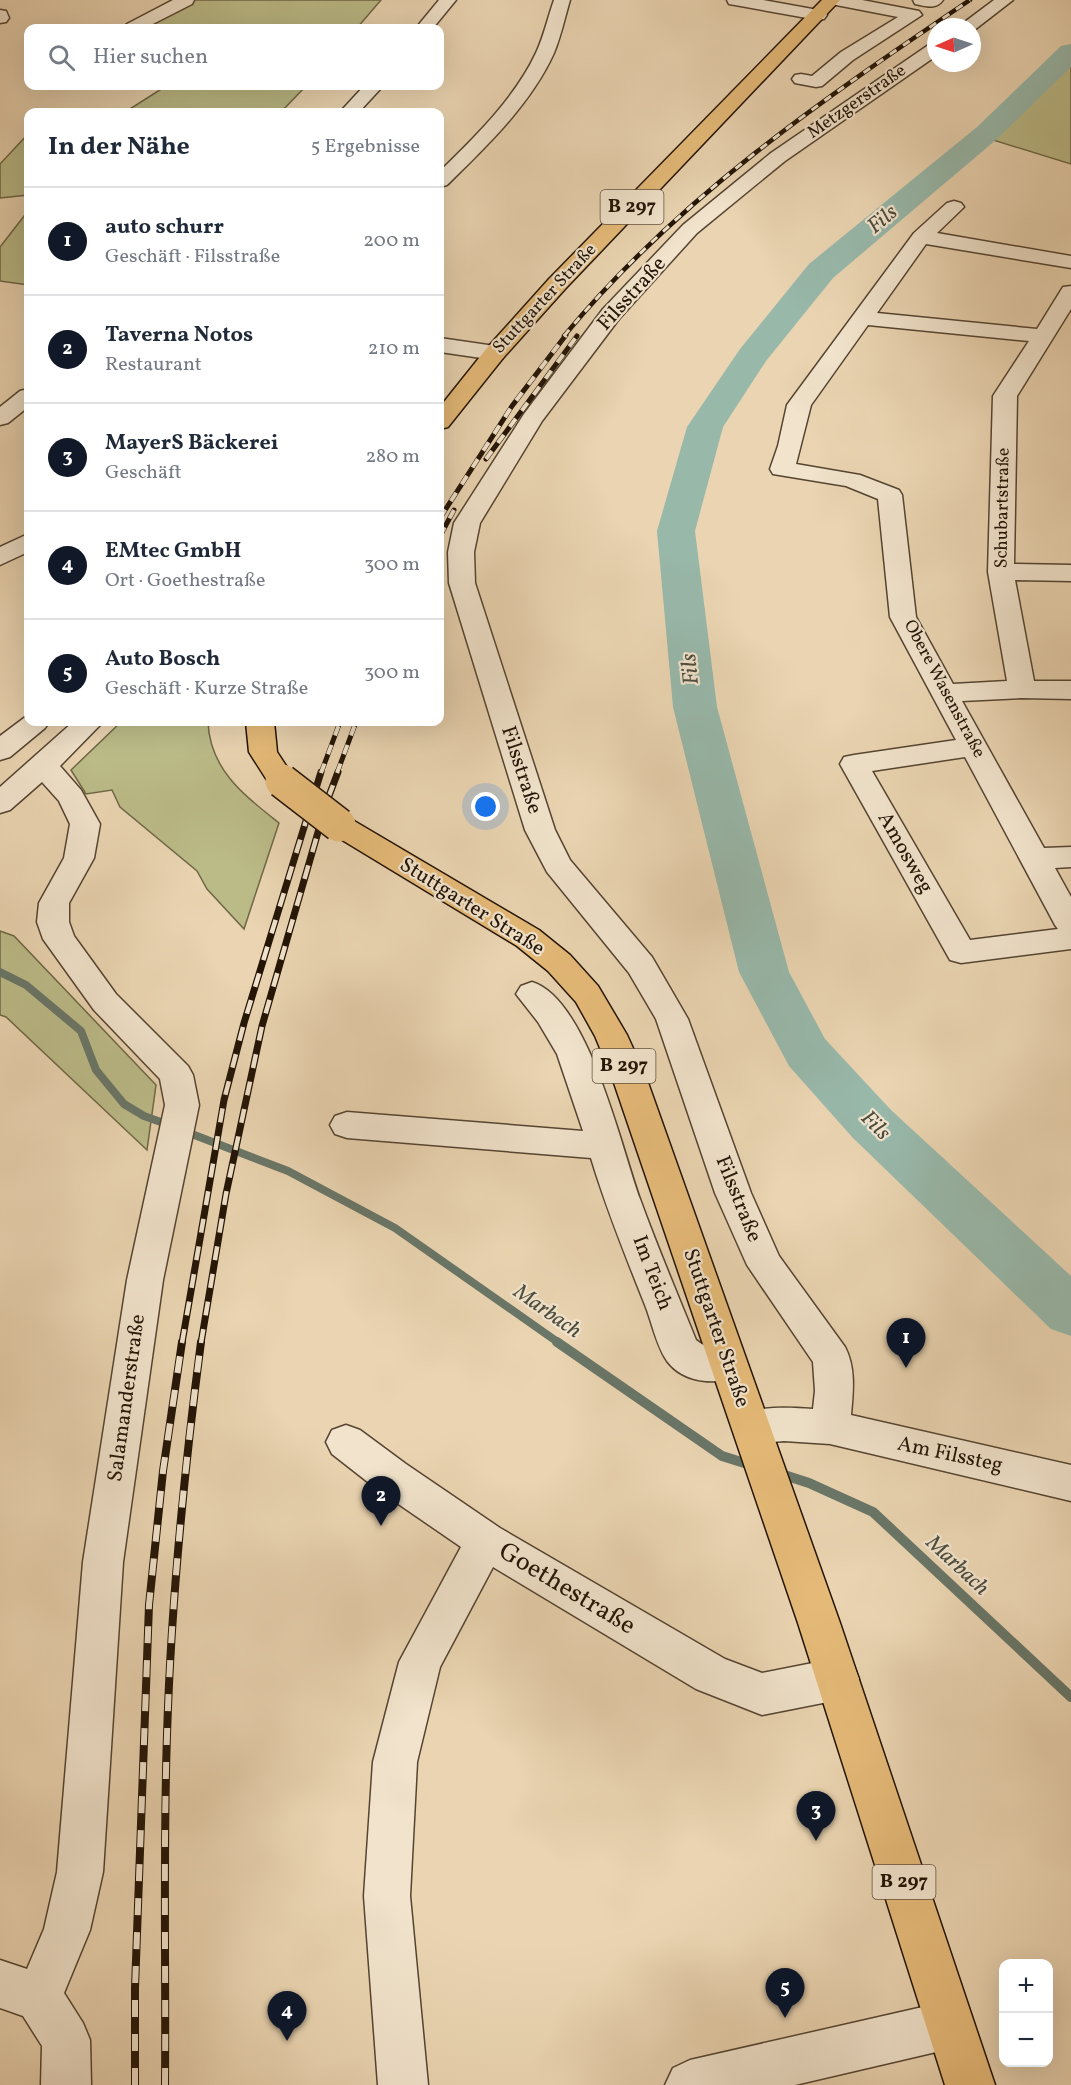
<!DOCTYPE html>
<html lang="de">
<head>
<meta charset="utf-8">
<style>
  body { margin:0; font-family:Vollkorn,serif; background:#f6f6f7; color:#1f2937 }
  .controls { position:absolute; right:18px; bottom:18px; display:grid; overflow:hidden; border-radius:12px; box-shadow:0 6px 24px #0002 }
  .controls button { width:54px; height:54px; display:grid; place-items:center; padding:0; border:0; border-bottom:2px solid #e0e1e3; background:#fff; color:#1f2937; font:30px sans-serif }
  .compass { position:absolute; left:927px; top:18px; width:54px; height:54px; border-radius:50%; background:#fff; box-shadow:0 6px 24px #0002; rotate:267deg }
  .you { position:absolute; left:486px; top:807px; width:21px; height:21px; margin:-15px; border:4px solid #fff; border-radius:50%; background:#1a73e8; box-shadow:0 0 0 9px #1a73e833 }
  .badge { display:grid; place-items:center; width:39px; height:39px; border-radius:50%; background:#111827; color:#fff; font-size:20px; font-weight:700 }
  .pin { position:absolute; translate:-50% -50px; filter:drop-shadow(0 2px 3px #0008) }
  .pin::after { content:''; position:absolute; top:32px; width:21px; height:18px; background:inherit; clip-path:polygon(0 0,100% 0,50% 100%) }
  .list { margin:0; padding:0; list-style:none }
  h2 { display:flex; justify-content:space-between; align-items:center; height:78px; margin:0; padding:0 24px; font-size:26px }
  h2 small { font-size:20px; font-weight:400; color:#747a83 }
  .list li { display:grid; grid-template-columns:39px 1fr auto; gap:18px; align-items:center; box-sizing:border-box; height:108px; padding:0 24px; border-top:2px solid #e0e1e3 }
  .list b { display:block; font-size:22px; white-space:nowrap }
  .list p { margin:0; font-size:20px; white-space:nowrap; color:#747a83 }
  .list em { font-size:20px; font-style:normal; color:#747a83 }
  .icon { flex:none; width:33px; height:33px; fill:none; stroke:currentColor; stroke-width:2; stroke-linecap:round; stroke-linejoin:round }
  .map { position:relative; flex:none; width:1071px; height:2085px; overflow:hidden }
  .search { position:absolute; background:#fff; box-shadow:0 6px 24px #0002; left:24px; top:24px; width:420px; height:66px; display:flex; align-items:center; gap:15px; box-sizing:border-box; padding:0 21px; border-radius:12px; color:#747a83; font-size:22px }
  .panel { position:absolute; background:#fff; box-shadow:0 6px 24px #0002; left:24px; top:108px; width:420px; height:618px; border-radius:12px }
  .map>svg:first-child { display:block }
  .green { fill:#bb8; stroke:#6f6847; stroke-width:1.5 }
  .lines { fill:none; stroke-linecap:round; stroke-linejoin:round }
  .stream-far1 { stroke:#697668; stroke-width:8 }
  .stream { stroke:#697668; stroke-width:10 }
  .river { fill:#98b8aa; fill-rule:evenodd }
  .minor-casing { stroke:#554431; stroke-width:3 }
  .major-casing { stroke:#231406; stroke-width:3 }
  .minor { fill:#f1e3cc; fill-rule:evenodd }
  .major { fill:#e5ba78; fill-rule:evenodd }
  .rail-far3-casing { stroke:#231406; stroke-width:4.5 }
  .rail-far2-casing { stroke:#231406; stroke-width:5 }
  .rail-far1-casing { stroke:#231406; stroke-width:7 }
  .rail-casing { stroke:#231406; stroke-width:8 }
  .rail-far3 { stroke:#f1e3cc; stroke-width:3; stroke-dasharray:8; stroke-linecap:butt }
  .rail-far2 { stroke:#f1e3cc; stroke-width:4; stroke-dasharray:10; stroke-linecap:butt }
  .rail-far1 { stroke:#f1e3cc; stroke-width:4.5; stroke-dasharray:14; stroke-linecap:butt }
  .rail { stroke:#f1e3cc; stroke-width:6; stroke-dasharray:17; stroke-linecap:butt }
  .major-bridge-casing { stroke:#231406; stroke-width:36; stroke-linecap:butt }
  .major-bridge { stroke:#e5ba78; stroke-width:33 }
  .labels { text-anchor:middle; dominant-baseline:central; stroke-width:4.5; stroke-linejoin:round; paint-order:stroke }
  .far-street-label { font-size:18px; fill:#231406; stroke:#f1e3cc }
  .shield { fill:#f1e3cc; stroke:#615241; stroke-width:1.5 }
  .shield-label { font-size:20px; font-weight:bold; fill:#231406 }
  .street-label { font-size:21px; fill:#231406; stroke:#f1e3cc }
  .water-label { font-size:22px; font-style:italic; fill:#4c4d3f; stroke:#f1e3cc }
  .near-street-label { font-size:26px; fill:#231406; stroke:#f1e3cc }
</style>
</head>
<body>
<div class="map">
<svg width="1071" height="2085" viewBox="0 0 1071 2085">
  <rect width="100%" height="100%" fill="#ead4b1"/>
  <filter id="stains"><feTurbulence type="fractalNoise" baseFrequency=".00333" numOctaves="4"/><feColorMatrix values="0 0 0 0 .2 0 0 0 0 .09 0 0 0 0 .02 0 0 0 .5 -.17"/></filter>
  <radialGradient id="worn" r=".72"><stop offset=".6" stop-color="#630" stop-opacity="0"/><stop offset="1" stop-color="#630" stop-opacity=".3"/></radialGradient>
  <!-- green -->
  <g class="green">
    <path d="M192,0H381L357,28L150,26V22Z"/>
    <path d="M1071,63V164L993,140Z"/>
    <path d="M166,86H306L281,112H125Z"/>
    <path d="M28,134V195L0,198V164Z"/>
    <path d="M28,211V285L0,281V247Z"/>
    <path d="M121,722H208C210,770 244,795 279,823L244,929L207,889L197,871L120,807L112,790L86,794L71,770Z"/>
    <path d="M0,931L14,936L156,1085L147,1150L6,1017L0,1015Z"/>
  </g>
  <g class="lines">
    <!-- stream-far1 -->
    <g class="stream-far1">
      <path d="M0,972L26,985L81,1031L96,1070L124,1104L144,1116L172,1126"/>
      <path d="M184,1131L288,1171L395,1228L559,1343"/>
    </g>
    <!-- stream -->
    <g class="stream">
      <path d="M557,1342L722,1456L754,1466"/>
      <path d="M778,1473L809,1483L873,1512L1071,1697"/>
    </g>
    <!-- river -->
    <path class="river" d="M1071,44V67L997,139L833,278L766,361L723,427L695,531L717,707L789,972L825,1039L891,1110L1071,1276V1336L1051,1329L853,1138L789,1066L739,972L673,707L657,531L687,427L740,349L809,264L977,127L1061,46Z"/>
    <!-- minor casing -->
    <g class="minor-casing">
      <g id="minor">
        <path d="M173,0H194L192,4L145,28H124L127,24Z"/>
        <path d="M439,0H456L433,28H416Z"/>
        <path d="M554,0H570C565,17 561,36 554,53C531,104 486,147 447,185L440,187V171C475,137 515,98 536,53C544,36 548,17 554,0Z"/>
        <path d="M727,0H763L818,10L824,11L827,15L824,19L818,20L735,5L729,4Z"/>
        <path d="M828,0H862L919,11L922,15L853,60L822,86L816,87L795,83L792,79L795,75L801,74L812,76L841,52L898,17L836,5L830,4Z"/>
        <path d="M913,0H943C936,10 925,6 915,4Z"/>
        <path d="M994,0H1013L973,31L972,27H958Z"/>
        <path d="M0,10L6,11L9,18L6,22L0,23Z"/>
        <path d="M936,43V56L785,161L697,233L619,319L542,421L480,523L474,552L475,583L555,830L570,860L652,957L688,1019L751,1193L779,1256L845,1347C856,1368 853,1392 851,1415L1071,1465V1501L830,1444L784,1441L751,1444L737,1439L732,1427L737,1415C762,1406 787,1407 813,1409L815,1391L813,1362L747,1265L715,1193L656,1019L629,973L547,872L525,830L449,583L448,552L454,523L524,414L603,309L683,225L771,153L930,44Z"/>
        <path d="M364,86H383L359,112H340Z"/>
        <path d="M954,201L961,203L964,207L937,233L1071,256V268L926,244L877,313L1037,329L1063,287L1071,286V309L1017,396L1014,564L1071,565V581L1015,580L1034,681H1071V699L1022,698L962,701L1044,848L1071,847V867L1055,868L1071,897V949L961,963L950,960L840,764L844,757L854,755L956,740L890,617L878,499L846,486L773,474L770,469L778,446L787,405L914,233L947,203ZM868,325L1029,341L993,396L988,572L1007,681L953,684L916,617L902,495L899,490L860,475L796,464L811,405ZM965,757L1055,925L1058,929L970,940L872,771Z"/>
        <path d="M440,338L495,346L503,348L506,353L503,358L495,360L440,352Z"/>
        <path d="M28,389V407L8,423L0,425V407L20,391Z"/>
        <path d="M28,534V552L0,565V547Z"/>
        <path d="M28,715V722H49L45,728L10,757L0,760V736Z"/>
        <path d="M73,722H103L60,766L81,790L100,824L94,858L69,903V922L74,936L116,994L188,1066L193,1075L199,1105L163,1280L123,1562L103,1872L90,1930L64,1993L83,2023L90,2040L91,2085H41L42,2046L23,2016L0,2008V1960L27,1969L44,1929L57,1872L83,1562L127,1280L165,1105L160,1079L94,1010L43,939L37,922L39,903L64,858L70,824L59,801L42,782L10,810L0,813V787Z"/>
        <path d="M532,982C588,999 621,1147 640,1199C657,1246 677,1293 696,1340C712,1353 723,1347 742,1354L748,1365L742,1376C717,1385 684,1384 667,1361C656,1345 652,1322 645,1305C626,1257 606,1208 591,1158L347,1138L335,1134L330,1125L335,1116L347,1112L583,1131L557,1054L538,1022L516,994L521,986Z"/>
        <path d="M346,1425L360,1430L406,1464L500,1528L725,1659L762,1673L838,1658L853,1664L859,1679L853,1694L838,1700L762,1715L696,1689L493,1567L440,1667L417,1762L410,1896L428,2085H378L364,1896L373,1762L399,1662L461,1547L378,1490L332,1454L326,1442L332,1430Z"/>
        <path d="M949,2001L966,2008L973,2025L966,2042L949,2049L795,2085H665L673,2068L690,2060Z"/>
      </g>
    </g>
    <!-- major casing -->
    <g class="major-casing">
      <g id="major">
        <path d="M822,0H840L565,289L503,358L448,427L440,429V407L487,348L549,279Z"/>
        <path d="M246,722H274L277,752L296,781L292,788L282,790L272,788L249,752Z"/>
        <path d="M339,815L349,818L539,930L570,955L598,986L627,1035L646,1077L840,1623L995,2085H945L798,1623L612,1077L595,1036L576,1002L548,971L517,946L329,832L324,825L329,818Z"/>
      </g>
    </g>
    <!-- minor -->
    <use href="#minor" class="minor"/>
    <!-- major -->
    <use href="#major" class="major"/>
    <!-- rail-far3 casing -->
    <g class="rail-far3-casing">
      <path id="rail-far3" d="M564,336C679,197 822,100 970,0"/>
    </g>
    <!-- rail-far2 casing -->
    <g class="rail-far2-casing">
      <g id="rail-far2">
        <path d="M486,459L577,336"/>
        <path d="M440,518L512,406L566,335"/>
        <path d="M440,536L454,510"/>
        <path d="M321,773L340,722"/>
        <path d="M337,773L356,722"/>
      </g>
    </g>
    <!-- rail-far1 casing -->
    <g class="rail-far1-casing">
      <g id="rail-far1">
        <path d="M182,1343L224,1100L244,1023L321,772"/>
        <path d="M201,1343L226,1194L262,1026L327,801L338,772"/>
      </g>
    </g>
    <!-- rail casing -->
    <g class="rail-casing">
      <g id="rail">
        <path d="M135,2085V1988L149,1605L163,1471L182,1342"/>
        <path d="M165,2085C166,1969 163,1852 167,1735C171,1603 184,1472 201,1342"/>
      </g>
    </g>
    <!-- rail-far3 -->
    <use href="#rail-far3" class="rail-far3"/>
    <!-- rail-far2 -->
    <use href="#rail-far2" class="rail-far2"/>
    <!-- rail-far1 -->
    <use href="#rail-far1" class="rail-far1"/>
    <!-- rail -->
    <use href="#rail" class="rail"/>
    <!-- major-bridge casing -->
    <g class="major-bridge-casing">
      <path id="major-bridge" d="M282,781L339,825"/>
    </g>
    <!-- major-bridge -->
    <use href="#major-bridge" class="major-bridge"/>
  </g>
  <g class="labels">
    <!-- far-street labels -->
    <g class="far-street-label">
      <text transform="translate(857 102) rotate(-35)">Metzgerstraße</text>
      <text transform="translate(545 299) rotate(-47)">Stuttgarter Straße</text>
      <text transform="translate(1003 508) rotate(-89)">Schubartstraße</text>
      <text transform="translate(944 689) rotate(62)">Obere Wasenstraße</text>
    </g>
    <!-- shield labels -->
    <g class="shield">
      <rect x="600.5" y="190" width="63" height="34" rx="4.5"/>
      <rect x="592.5" y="1049" width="63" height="34" rx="4.5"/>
      <rect x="872.5" y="1865" width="63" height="34" rx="4.5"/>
    </g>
    <g class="shield-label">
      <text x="632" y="207">B 297</text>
      <text x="624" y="1066">B 297</text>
      <text x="904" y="1882">B 297</text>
    </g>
    <!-- street labels -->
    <g class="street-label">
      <text transform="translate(632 294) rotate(-48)">Filsstraße</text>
      <text transform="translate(521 770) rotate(72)">Filsstraße</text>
      <text transform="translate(905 853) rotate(60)">Amosweg</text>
      <text transform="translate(472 907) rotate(32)">Stuttgarter Straße</text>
      <text transform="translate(738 1199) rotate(68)">Filsstraße</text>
      <text transform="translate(652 1273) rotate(69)">Im Teich</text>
      <text transform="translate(716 1328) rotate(71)">Stuttgarter Straße</text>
      <text transform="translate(127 1398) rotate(-82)">Salamanderstraße</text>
      <text transform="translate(950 1455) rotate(12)">Am Filssteg</text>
    </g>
    <!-- water labels -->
    <g class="water-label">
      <text transform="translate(883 220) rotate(-40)">Fils</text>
      <text transform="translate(691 669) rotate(-96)">Fils</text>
      <text transform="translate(875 1126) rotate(45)">Fils</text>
      <text transform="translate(547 1312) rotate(35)">Marbach</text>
      <text transform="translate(957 1566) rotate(43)">Marbach</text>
    </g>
    <!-- near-street labels -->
    <g class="near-street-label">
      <text transform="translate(567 1589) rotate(31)">Goethestraße</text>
    </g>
  </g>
  <rect width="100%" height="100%" filter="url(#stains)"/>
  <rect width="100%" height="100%" fill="url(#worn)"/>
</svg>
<div class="controls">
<button>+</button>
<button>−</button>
</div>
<svg class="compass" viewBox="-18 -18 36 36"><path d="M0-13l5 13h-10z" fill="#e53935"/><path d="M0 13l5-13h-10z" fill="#747a83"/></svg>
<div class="you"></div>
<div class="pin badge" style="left:906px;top:1368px">1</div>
<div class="pin badge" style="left:381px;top:1526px">2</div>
<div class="pin badge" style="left:816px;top:1841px">3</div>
<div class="pin badge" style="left:287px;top:2041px">4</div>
<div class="pin badge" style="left:785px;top:2018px">5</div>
<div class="search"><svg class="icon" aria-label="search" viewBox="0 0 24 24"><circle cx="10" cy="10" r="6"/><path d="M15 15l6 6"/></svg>Hier suchen</div>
<section class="panel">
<h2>In der Nähe<small>5 Ergebnisse</small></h2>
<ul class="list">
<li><span class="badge">1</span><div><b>auto schurr</b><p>Geschäft · Filsstraße</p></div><em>200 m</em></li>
<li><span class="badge">2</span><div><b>Taverna Notos</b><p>Restaurant</p></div><em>210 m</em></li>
<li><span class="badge">3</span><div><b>MayerS Bäckerei</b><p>Geschäft</p></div><em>280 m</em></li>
<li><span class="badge">4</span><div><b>EMtec GmbH</b><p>Ort · Goethestraße</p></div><em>300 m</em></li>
<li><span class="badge">5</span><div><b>Auto Bosch</b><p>Geschäft · Kurze Straße</p></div><em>300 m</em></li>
</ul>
</section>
</div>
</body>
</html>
